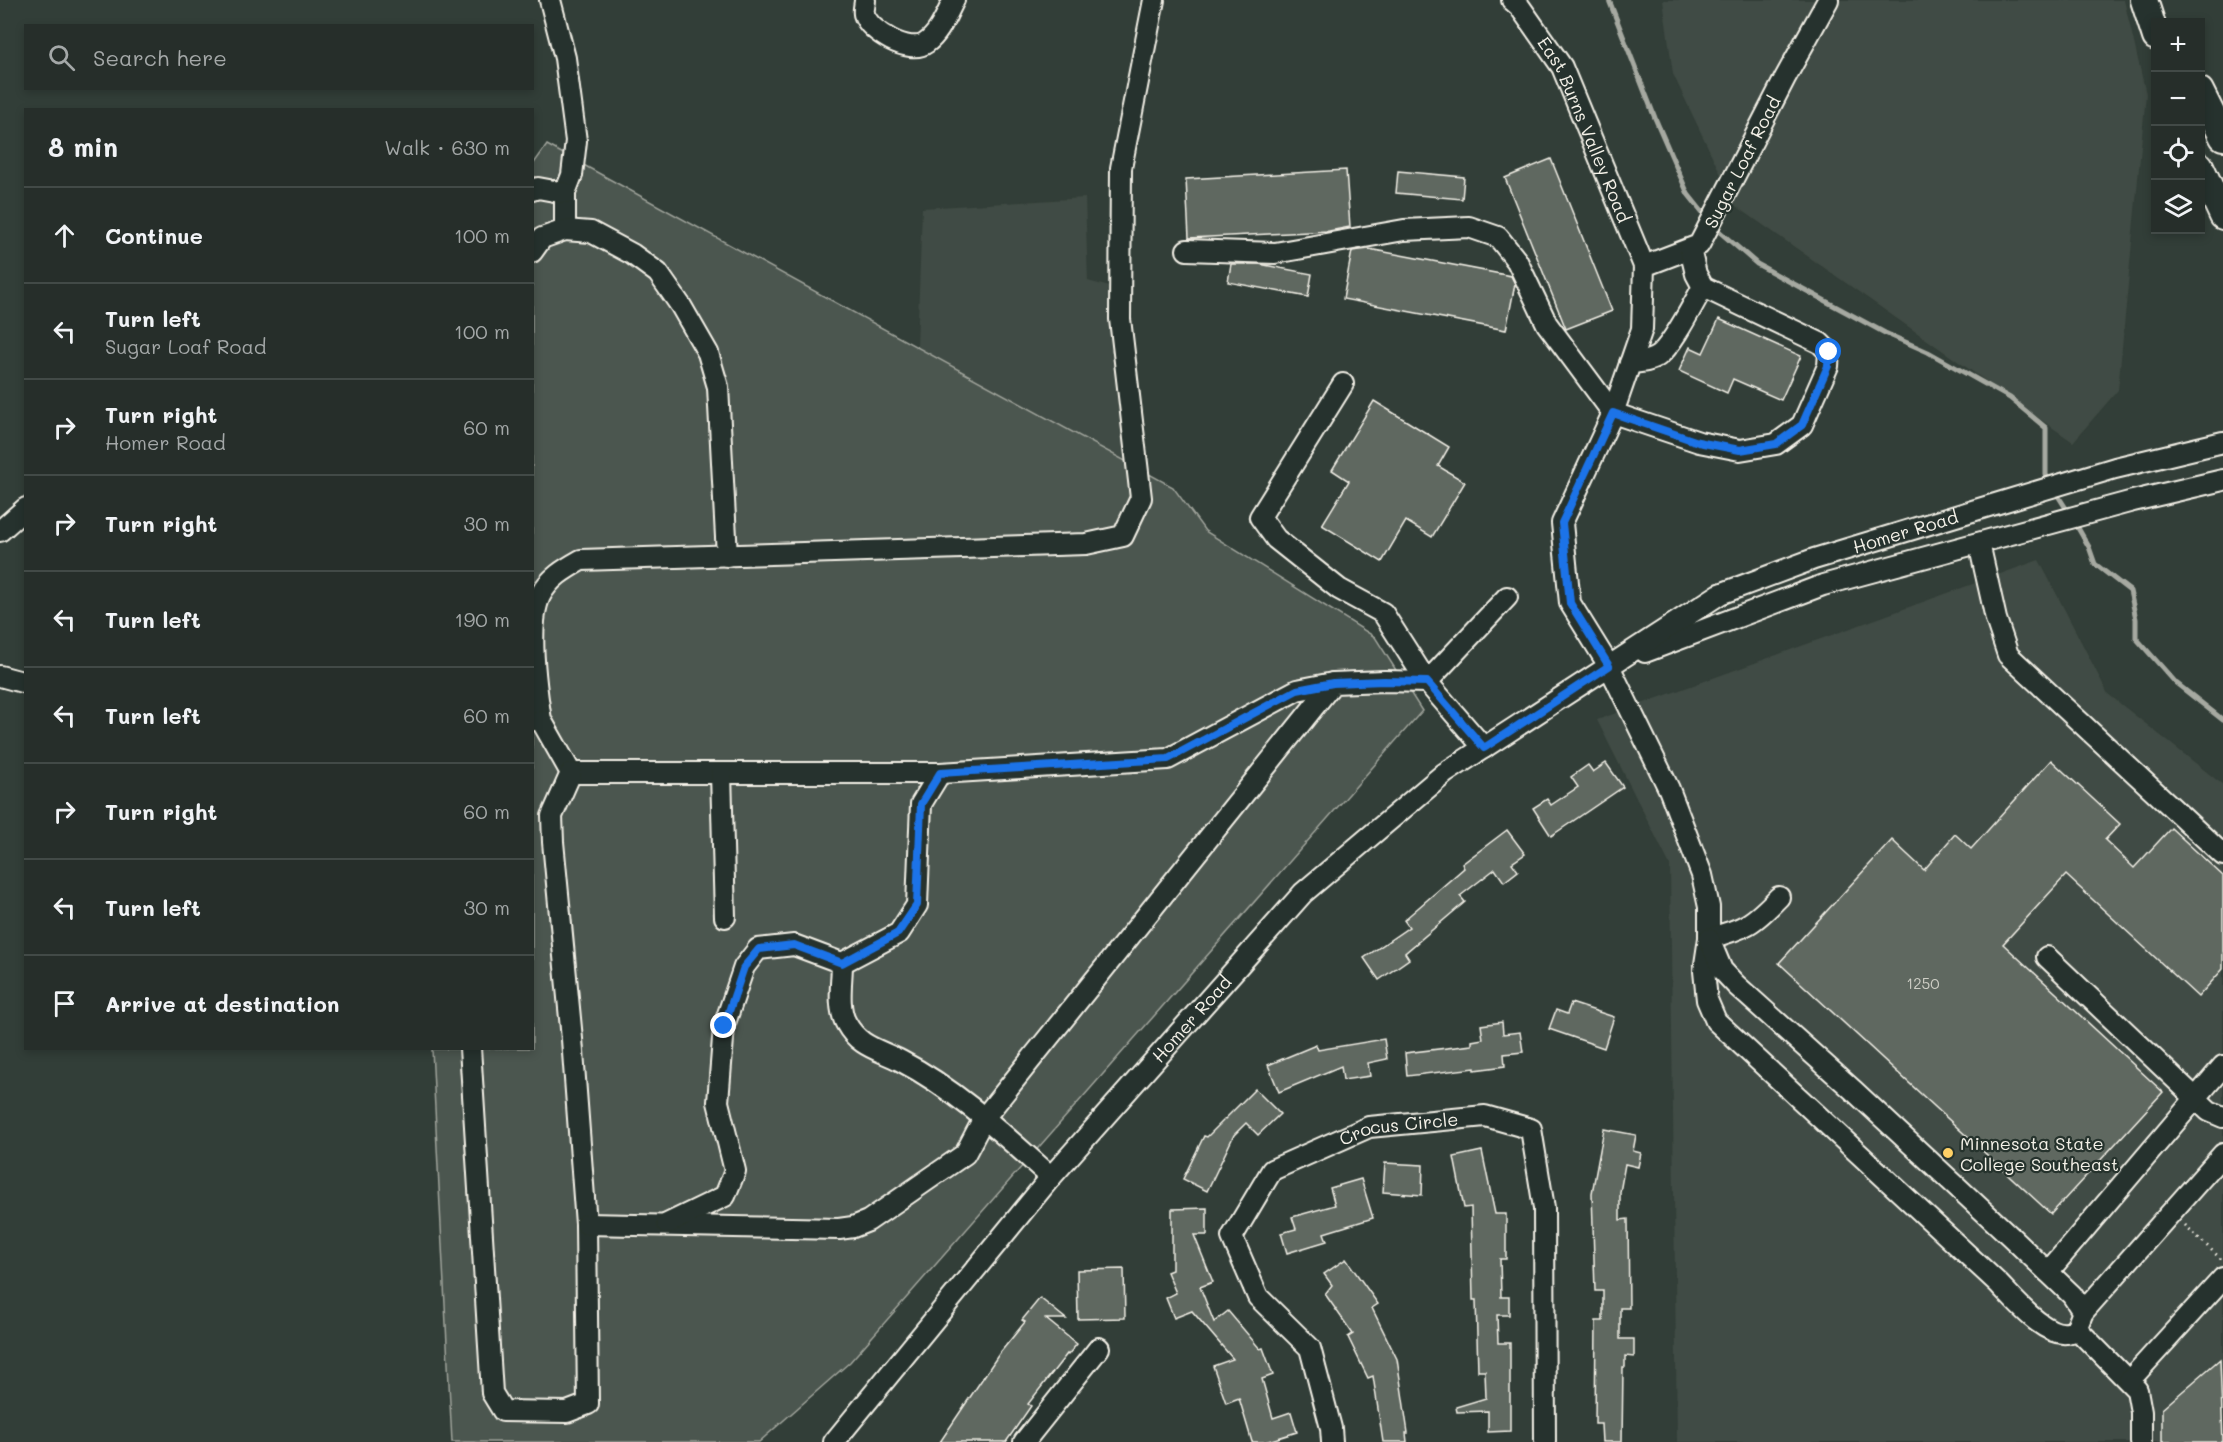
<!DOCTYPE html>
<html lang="en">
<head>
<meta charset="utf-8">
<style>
  body { margin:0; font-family:Mali,sans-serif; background:#2e3632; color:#f1f3f6 }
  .controls { position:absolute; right:18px; top:18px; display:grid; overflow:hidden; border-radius:0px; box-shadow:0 3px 9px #0003 }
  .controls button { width:54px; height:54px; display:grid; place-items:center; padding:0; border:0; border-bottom:2px solid #424a47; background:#262e2a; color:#f1f3f6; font:30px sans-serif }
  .stop { position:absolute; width:18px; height:18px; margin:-14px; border:4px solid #1a73e8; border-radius:50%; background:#fff }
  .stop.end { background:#1a73e8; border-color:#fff; box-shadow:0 2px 6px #0008 }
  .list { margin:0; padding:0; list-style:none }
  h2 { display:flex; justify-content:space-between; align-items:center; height:78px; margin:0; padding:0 24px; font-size:26px }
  h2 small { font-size:20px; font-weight:400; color:#a4a8a8 }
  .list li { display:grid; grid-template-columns:39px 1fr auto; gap:18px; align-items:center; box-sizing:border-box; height:96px; padding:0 24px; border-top:2px solid #424a47 }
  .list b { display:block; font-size:22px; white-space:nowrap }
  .list p { margin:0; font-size:20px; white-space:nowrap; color:#a4a8a8 }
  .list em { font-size:20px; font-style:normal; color:#a4a8a8 }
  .icon { flex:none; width:33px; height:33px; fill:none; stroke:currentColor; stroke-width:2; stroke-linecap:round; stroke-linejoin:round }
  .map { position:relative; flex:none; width:2223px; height:1442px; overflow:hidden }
  .search { position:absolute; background:#262e2a; box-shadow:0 3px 9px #0003; left:24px; top:24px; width:510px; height:66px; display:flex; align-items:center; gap:15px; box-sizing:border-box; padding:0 21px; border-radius:0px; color:#a4a8a8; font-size:22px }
  .panel { position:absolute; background:#262e2a; box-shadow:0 3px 9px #0003; left:24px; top:108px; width:510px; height:942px; border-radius:0px }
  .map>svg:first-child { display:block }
  .built { fill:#404b44 }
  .green { fill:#4c564f; stroke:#a0a49c; stroke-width:1.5 }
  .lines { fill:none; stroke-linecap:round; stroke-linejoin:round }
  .stream { stroke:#a6a9a1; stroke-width:5 }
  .building { fill:#5f6861; stroke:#f4f1e8; stroke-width:1.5 }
  .minor-casing { stroke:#f4f1e8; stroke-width:24 }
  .major-casing { stroke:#f4f1e8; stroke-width:30 }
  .path { stroke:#f4f1e8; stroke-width:3; stroke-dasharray:1.5 4.5; stroke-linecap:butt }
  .minor { stroke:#26332d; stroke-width:20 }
  .major { stroke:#26332d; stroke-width:26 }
  .route { stroke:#1a73e8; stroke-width:8 }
  .poi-dot { fill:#ffd166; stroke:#26332d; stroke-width:2 }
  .labels { text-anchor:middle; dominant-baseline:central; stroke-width:4.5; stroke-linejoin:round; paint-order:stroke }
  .number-label { font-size:15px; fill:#cfcfc6 }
  .street-label { font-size:18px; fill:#f4f1e8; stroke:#26332d }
  .poi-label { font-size:18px; fill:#f4f1e8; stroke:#26332d; text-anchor:start }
</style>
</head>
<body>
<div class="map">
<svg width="2223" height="1442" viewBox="0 0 2223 1442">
  <rect width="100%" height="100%" fill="#323e38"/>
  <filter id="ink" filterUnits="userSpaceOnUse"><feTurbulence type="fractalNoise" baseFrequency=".0167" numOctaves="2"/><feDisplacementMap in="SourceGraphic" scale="12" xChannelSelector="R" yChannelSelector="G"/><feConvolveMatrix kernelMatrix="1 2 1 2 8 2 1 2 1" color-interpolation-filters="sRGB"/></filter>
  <g filter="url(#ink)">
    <!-- built -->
    <g class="built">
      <path d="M1663,0H2124L2146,94L2118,390L2073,442L1736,206L1673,74Z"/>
      <path d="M1085,198L1088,281L1113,288L1125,461L917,347L922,208Z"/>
      <path d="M2039,560L2108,694L2223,785V1442H1677L1670,865L1597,720Z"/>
    </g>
    <!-- green -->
    <path class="green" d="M547,145L1173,487L1205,531L1375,637L1422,711L850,1362L759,1442H452L432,1049L532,1048V166Z"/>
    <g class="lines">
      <!-- stream -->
      <g class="stream">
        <path d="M1609,0L1655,118L1688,194L1708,219"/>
        <path d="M1713,226L1757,264L1885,333L1928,352L2010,398L2046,428V475L2051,483"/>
        <path d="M2055,491L2069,513"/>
        <path d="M2074,521L2089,547L2095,564L2130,591L2136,619V638L2176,683L2223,720"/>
      </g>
    </g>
    <!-- building -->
    <g class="building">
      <path d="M1551,159L1612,311L1566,329L1505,178Z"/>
      <path d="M1346,170L1350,227L1329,231L1189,238L1186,179Z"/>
      <path d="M1398,171L1464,177L1462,199L1396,193Z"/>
      <path d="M1369,249L1511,276L1515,284L1506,330L1343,299L1352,251Z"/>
      <path d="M1231,264H1259L1312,274L1308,297L1228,282Z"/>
      <path d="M1719,319L1801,356L1781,400L1733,379L1727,393L1679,371L1690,347L1703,353Z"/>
      <path d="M1374,401L1449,447L1438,466L1465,482L1432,537L1406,521L1382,562L1322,525L1349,481L1332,470Z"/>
      <path d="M2051,760L2120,824L2105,840L2134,868L2171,828L2223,876V969L2198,997L2066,875L2003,944L2163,1092L2051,1214L1779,963L1892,840L1924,870L1955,834L1971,849Z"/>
      <path d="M1606,763L1623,787L1551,836L1533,808L1547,799L1551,805L1578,787L1571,777L1588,765L1593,772Z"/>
      <path d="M1507,830L1525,854L1512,863L1518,871L1504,882L1495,869L1460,896L1465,902L1405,953L1409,959L1379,980L1364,958L1409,927L1404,920L1464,868L1462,864Z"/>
      <path d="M1571,1003L1614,1017L1604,1048L1549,1029L1556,1010L1567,1014Z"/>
      <path d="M1502,1022L1503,1034L1520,1032L1523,1052L1504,1054L1505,1066L1475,1070V1068L1407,1076L1405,1053L1472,1045V1041L1483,1039L1481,1025Z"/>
      <path d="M1384,1039L1387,1059L1368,1063L1370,1076L1343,1080L1341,1066L1279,1092L1268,1065L1316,1045L1318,1050Z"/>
      <path d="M1255,1089L1280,1114L1258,1135L1246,1123L1234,1135L1207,1191L1183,1179L1204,1136L1207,1137Z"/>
      <path d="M1604,1129L1636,1135L1633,1151L1641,1153L1638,1167L1625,1164L1620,1192V1220L1628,1219L1629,1308H1620V1339H1634V1357L1625,1356V1367H1623L1622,1442H1602L1601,1424H1595L1596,1321H1603V1291H1595L1592,1193Z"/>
      <path d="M1482,1151L1495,1214H1506V1259H1500L1501,1297H1509V1315H1497L1498,1343H1510V1431L1488,1432V1411L1457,1412L1456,1407L1486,1398L1485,1371H1478L1476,1300H1473L1471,1207L1464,1208L1454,1157Z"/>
      <path d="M1385,1163L1423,1165L1422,1195L1383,1192Z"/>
      <path d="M1361,1179L1373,1218L1324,1233L1327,1241L1287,1253L1281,1233L1296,1229L1292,1217L1335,1205L1330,1188Z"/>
      <path d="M1207,1208V1235H1194L1213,1282L1200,1287L1214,1322L1228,1311L1260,1349L1263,1348L1273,1375L1262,1379L1273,1418L1291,1412L1297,1432L1265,1442H1252L1239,1398L1226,1403L1213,1366L1233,1359L1192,1311L1174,1318L1166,1298L1176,1293L1167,1272L1172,1270V1209Z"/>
      <path d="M1346,1259L1378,1304L1372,1308L1397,1359L1408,1433H1406L1407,1442H1383L1373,1376L1368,1378L1348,1337L1353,1334L1325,1294L1332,1285L1324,1274Z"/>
      <path d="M1124,1269L1125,1318L1078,1319L1077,1270Z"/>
      <path d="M1040,1298L1066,1319H1046L1077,1344L1068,1355L1067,1354L1028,1404L1031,1406L1006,1442H940L999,1354L1025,1322L1022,1320Z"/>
      <path d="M2220,1359L2223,1442H2162V1409Z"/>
    </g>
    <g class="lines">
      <!-- minor casing -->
      <g class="minor-casing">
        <g id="minor">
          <path d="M550,0L565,58L576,141L572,175L565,193V230"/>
          <path d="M865,0C865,4 863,10 864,14C869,32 910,55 926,43C940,33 946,15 954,0"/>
          <path id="s1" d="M1512,0L1520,7L1562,67L1644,266"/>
          <path d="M1828,0L1785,78L1699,245L1644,266L1642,329L1613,413L1562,523L1570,603L1609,666L1669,789L1702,875L1709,907V938L1704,971L1707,1000L1716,1021L1998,1283C2013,1298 2047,1341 2071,1332C2078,1329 2080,1318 2083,1312L2223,1154"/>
          <path d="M532,190L538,188L565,193"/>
          <path d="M1187,250L1275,253L1404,230L1469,227L1498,237L1517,261L1547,324L1613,413L1699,442L1740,450L1776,444L1802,425L1828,366L1829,352L1820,343L1703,287L1696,274L1690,249"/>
          <path d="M532,252L542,238L565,230L591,232L632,254L658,273L681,306L708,353L718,387L727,556"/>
          <path d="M1630,363C1640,362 1650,362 1658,356C1673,345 1693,304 1703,287"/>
          <path d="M1343,384L1260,517L1276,539L1339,589L1383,613L1427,682L1484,748"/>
          <path d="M0,531L26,508"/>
          <path d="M1979,543L1996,619L2008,655L2223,855"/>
          <path d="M1645,652L1823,585L2133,501L2223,480"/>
          <path d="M0,676L26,683"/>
          <path d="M532,720H541C536,688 527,624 540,596C549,578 565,569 581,560L1086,544L1123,536L1141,498L1120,319L1121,168L1154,0"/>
          <path d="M541,720L571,773H940L1168,759L1297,690L1333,683"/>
          <path d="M721,773L725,917"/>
          <path d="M1709,938C1745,929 1753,924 1779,897"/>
          <path d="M1709,939L1722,970L1736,985L1853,1090L2010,1236L2072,1295L2083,1312"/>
          <path d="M2047,957L2209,1111L2223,1117"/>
          <path d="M842,963C842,981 837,1007 846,1023C859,1047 878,1049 901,1061C957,1090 1004,1135 1051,1177"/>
          <path d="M470,1048L492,1393L503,1411L567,1412L588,1404L586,1224L572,1039L553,842L552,816L571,773"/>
          <path d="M586,1224L839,1229L853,1227L868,1221L965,1154L984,1118L1333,683L1384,681L1427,682L1507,597"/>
          <path d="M667,1224L725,1196L735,1171L718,1102L724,1026L744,967L758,949L794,945L842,963L899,933L917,905L921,804L940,773"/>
          <path d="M2048,1272L2223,1066"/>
          <path d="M2076,1328L2137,1390L2141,1412V1442"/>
          <path d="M2129,1381L2223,1278"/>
          <path id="s2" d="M834,1442L1051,1177L1303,893L1445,773L1720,594L1814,559L2002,502L2115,468L2223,442"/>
          <path d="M1024,1442L1099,1348"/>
          <path id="s3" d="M1332,1442L1331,1428L1310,1348L1258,1297L1232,1237L1272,1170L1369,1127L1485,1116L1531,1129L1544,1208L1545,1442"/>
        </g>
      </g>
      <!-- major casing -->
      <g class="major-casing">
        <g id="major">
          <path d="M2144,0L2156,37"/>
          <path d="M2200,91L2223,137"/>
          <path d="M2200,166L2223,216"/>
        </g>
      </g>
      <!-- path -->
      <path class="path" d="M2185,1225L2222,1260"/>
      <!-- minor -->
      <use href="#minor" class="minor"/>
      <!-- major -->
      <use href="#major" class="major"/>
    </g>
  </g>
  <g class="lines" filter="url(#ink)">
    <!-- route -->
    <path class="route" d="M724,1026L744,967L759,949L794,945L842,963L898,933L917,905L921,804L940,773L1168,759L1297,690L1333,683L1384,681L1427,682L1484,748L1609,666L1570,603L1562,523L1613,413L1698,442L1740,450L1776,444L1802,425L1828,366L1829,352"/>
  </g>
  <!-- markers -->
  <circle class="poi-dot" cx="1948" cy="1153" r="6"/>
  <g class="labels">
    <!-- number labels -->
    <g class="number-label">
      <text x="1923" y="983">1250</text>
    </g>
    <!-- street labels -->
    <g class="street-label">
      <text stroke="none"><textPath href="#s1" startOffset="150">East Burns Valley Road</textPath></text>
      <text transform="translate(1742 162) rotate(-63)">Sugar Loaf Road</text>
      <text stroke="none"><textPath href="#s2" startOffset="1432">Homer Road</textPath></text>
      <text stroke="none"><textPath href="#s2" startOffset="554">Homer Road</textPath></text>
      <text stroke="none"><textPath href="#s3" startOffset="448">Crocus Circle</textPath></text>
    </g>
    <!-- poi labels -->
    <g class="poi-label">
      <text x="1960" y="1143">Minnesota State<tspan x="1960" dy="21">College Southeast</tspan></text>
    </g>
  </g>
</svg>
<div class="controls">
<button>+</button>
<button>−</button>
<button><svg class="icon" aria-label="locate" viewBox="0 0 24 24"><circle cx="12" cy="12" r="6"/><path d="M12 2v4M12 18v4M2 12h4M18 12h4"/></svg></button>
<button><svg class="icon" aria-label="layers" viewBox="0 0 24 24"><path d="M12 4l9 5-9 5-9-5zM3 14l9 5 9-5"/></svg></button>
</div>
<div class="stop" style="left:1829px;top:352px"></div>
<div class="stop end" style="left:724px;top:1026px"></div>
<div class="search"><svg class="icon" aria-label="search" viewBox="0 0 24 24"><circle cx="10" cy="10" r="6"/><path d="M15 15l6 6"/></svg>Search here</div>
<section class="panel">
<h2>8 min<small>Walk · 630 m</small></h2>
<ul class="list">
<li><svg class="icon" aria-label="ahead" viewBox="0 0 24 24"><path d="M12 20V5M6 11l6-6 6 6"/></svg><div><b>Continue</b></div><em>100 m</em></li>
<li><svg class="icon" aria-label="left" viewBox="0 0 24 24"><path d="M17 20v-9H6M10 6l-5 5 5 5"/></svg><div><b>Turn left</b><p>Sugar Loaf Road</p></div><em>100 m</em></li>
<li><svg class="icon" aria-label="right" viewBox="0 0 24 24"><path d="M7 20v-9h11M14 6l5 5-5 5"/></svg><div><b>Turn right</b><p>Homer Road</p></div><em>60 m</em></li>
<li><svg class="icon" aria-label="right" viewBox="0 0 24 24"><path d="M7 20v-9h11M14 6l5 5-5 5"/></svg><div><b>Turn right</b></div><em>30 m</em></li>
<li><svg class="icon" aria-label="left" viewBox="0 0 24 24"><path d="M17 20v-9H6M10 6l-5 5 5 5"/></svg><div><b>Turn left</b></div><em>190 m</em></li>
<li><svg class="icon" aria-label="left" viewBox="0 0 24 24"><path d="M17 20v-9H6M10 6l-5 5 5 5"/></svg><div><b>Turn left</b></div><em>60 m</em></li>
<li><svg class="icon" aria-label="right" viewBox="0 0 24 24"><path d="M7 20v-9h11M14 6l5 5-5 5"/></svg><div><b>Turn right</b></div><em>60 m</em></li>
<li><svg class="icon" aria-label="left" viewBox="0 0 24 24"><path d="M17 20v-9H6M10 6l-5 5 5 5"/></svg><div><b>Turn left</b></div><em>30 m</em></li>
<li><svg class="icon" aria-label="arrive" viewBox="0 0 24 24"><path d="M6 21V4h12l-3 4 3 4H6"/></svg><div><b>Arrive at destination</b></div></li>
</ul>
</section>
</div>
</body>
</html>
